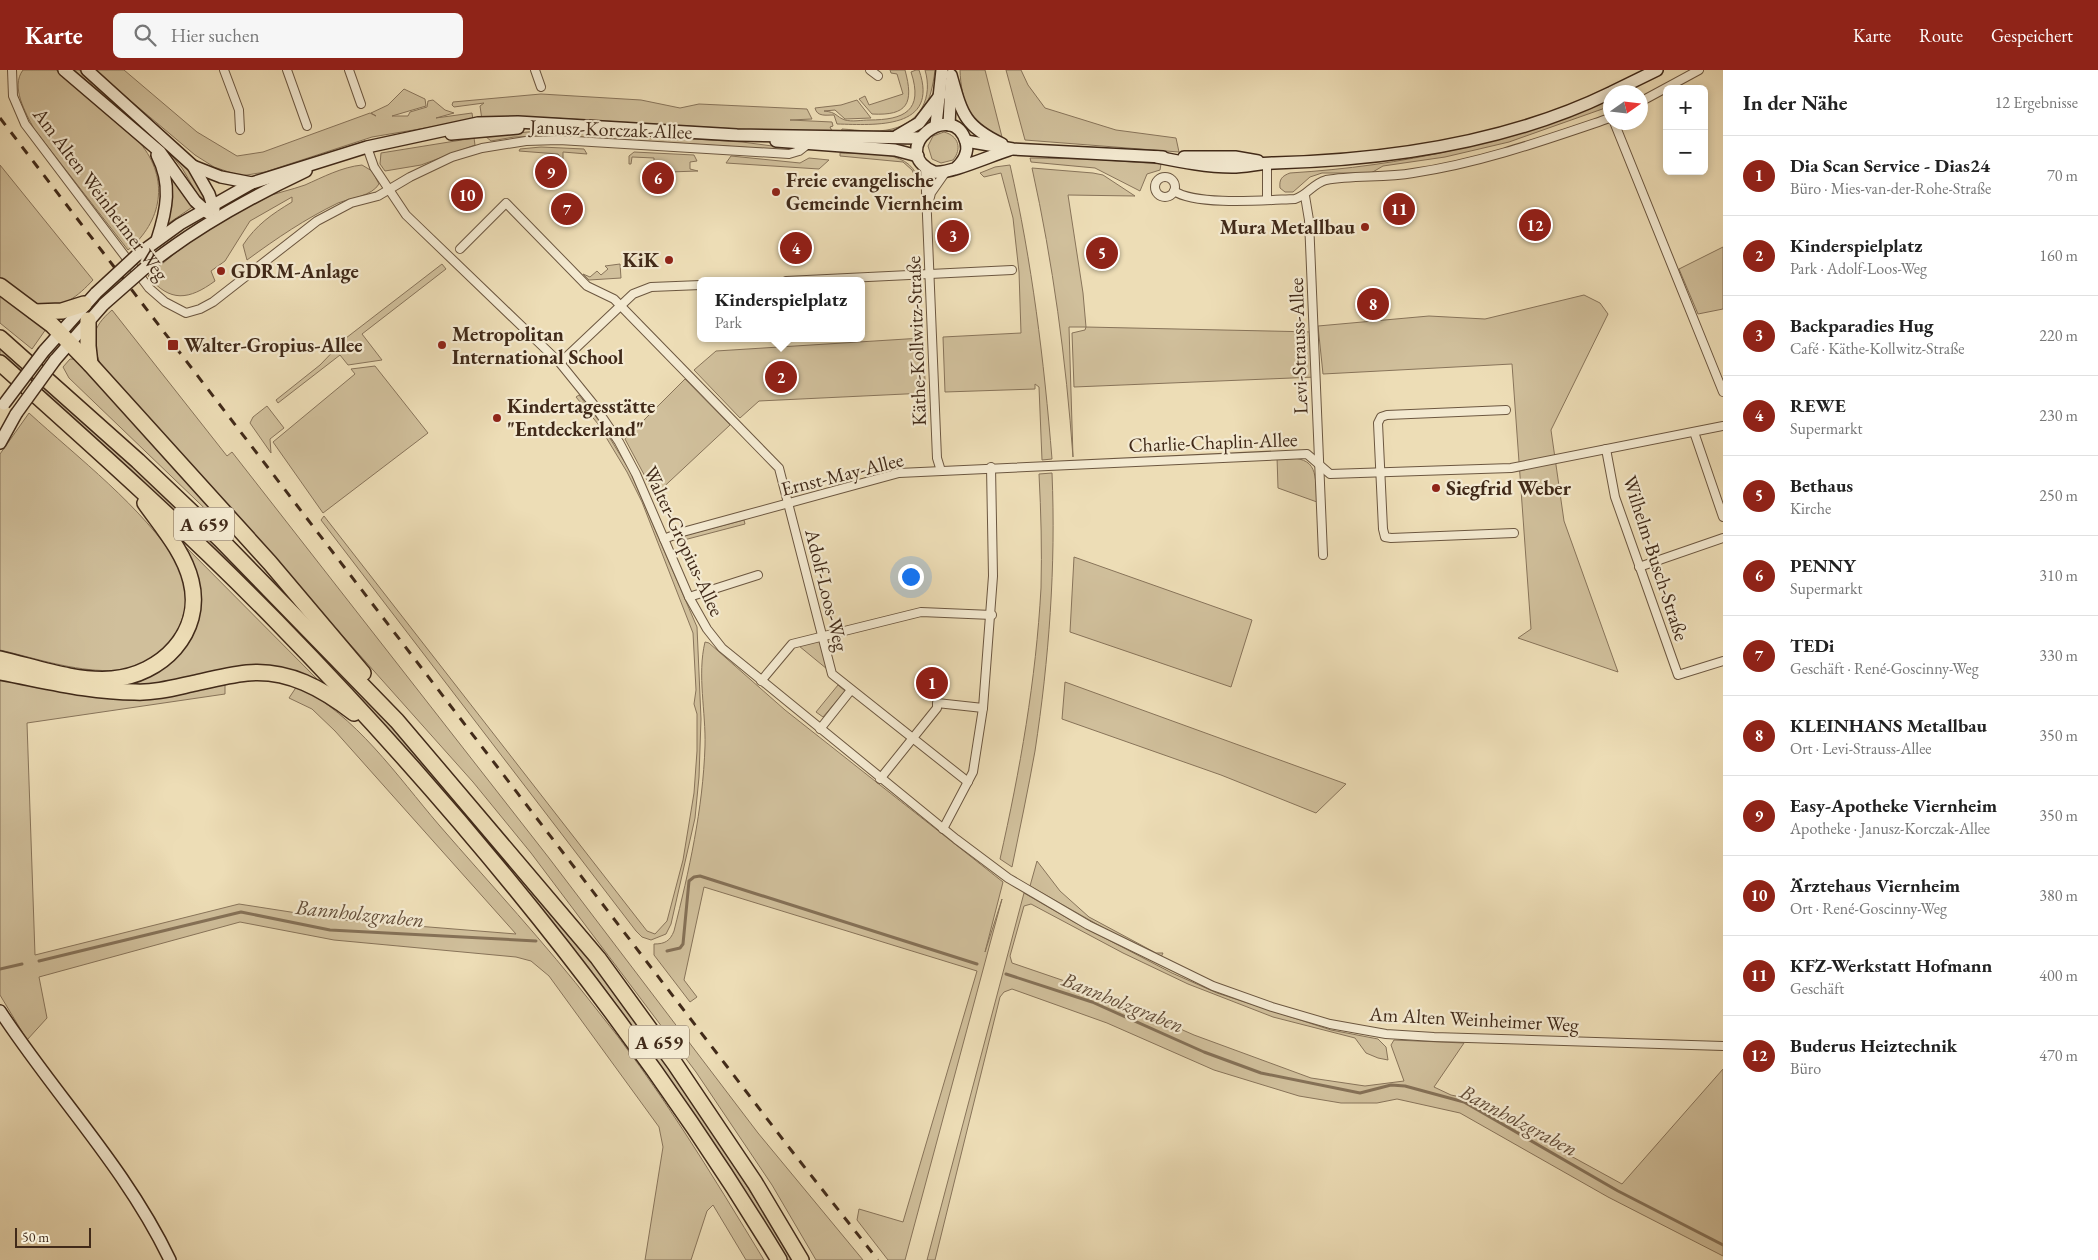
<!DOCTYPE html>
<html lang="de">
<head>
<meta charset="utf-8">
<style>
  body { margin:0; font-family:"EB Garamond",serif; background:#f6f6f6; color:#222 }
  .controls { position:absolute; right:15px; top:15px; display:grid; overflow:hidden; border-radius:8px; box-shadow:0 2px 8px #0003 }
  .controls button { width:45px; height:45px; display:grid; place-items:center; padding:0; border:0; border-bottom:1px solid #e0e0e0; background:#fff; color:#222; font:25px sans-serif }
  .compass { position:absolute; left:1603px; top:15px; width:45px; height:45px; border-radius:50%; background:#fff; box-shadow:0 2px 8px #0003; rotate:76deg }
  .scale { position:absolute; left:15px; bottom:12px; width:76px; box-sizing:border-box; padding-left:5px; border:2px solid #412a19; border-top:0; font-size:14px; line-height:18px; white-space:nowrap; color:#412a19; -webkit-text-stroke:4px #f3e9d0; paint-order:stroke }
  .you { position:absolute; left:910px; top:506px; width:18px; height:18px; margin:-12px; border:4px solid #fff; border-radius:50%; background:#1a73e8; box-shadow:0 0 0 8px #1a73e833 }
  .badge { display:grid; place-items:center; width:32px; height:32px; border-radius:50%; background:#8f2418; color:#fff; font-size:16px; font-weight:700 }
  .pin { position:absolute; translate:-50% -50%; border:2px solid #fff; box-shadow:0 1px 5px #0006 }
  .popup { position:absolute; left:697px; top:207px; width:168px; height:65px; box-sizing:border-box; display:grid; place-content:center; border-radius:8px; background:#fff; filter:drop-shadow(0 1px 4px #0005); font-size:16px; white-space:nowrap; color:#767676 }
  .popup b { font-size:19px; color:#222 }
  .popup::after { content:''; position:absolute; left:50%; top:100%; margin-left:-10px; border:10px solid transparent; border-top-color:#fff }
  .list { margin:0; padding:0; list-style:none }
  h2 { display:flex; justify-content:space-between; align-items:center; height:65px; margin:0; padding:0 20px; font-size:21px }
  h2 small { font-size:16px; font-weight:400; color:#767676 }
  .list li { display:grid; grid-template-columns:32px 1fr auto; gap:15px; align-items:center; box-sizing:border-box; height:80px; padding:0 20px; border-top:1px solid #e0e0e0 }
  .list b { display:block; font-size:19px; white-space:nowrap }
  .list p { margin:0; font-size:16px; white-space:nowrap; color:#767676 }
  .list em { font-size:16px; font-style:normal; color:#767676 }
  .icon { flex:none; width:28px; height:28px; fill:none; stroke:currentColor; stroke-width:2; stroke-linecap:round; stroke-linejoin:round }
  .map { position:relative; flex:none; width:1723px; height:1190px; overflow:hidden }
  header { display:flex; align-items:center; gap:30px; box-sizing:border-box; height:70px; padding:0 25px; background:#8f2418; color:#fff }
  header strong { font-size:24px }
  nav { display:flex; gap:28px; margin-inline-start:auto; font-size:18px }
  .search { width:350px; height:45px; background:#f6f6f6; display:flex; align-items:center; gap:12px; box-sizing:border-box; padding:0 18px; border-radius:8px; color:#767676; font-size:19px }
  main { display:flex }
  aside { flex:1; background:#fff }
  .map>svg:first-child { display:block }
  .green { fill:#d0bf9b; stroke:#88745a }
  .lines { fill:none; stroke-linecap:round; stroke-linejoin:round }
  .stream { stroke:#857157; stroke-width:3 }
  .street-casing { stroke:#6c5740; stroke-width:10 }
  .secondary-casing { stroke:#412a19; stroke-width:14 }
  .highway-casing { stroke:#412a19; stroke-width:18 }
  .street { stroke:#f3e9d0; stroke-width:8 }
  .secondary { stroke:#f3e9d0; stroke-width:11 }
  .highway { stroke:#edddb6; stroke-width:15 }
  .rail { stroke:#412a19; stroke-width:3; stroke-dasharray:9 9; stroke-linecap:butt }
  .secondary-bridge-casing { stroke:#412a19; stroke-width:14; stroke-linecap:butt }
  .secondary-bridge { stroke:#f3e9d0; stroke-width:11 }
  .poi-dot { fill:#8f2418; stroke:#f3e9d0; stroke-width:2 }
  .labels { text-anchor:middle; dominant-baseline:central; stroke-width:4.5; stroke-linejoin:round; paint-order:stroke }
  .shield { fill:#f3e9d0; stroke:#766350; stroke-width:1 }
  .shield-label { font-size:19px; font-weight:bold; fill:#412a19 }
  .street-label { font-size:20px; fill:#412a19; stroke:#f3e9d0 }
  .poi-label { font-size:20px; font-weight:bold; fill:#412a19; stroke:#f3e9d0; text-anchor:start }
  .water-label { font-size:21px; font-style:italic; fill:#634d38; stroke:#f3e9d0 }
</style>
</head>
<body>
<header>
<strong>Karte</strong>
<div class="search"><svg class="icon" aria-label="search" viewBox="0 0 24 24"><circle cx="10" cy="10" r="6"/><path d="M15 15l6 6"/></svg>Hier suchen</div>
<nav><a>Karte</a><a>Route</a><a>Gespeichert</a></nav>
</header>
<main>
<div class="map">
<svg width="1723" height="1190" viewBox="0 0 1723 1190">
  <rect width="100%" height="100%" fill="#edddb6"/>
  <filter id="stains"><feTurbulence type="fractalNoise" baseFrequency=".004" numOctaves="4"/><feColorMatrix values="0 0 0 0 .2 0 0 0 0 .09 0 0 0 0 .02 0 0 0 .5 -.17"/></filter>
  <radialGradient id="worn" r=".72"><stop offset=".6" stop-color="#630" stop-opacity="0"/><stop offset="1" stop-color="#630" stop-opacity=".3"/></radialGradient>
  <!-- green -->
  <g class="green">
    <path d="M23,0H56C75,17 95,33 114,50C122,57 133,64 140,73C170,109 162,152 128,180L34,59C26,43 10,17 23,0Z"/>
    <path d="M74,0H79C103,20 207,101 205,130L202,132L182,98L162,74Z"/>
    <path d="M94,0H124L197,62L237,86L263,82L370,43L376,46L371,43L388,35L404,19L425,29L426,36L392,46H408L410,42L427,37L428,31L433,30L445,40L454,43L436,48L472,43L473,50L372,67L265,102L241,106L214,97L195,85Z"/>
    <path d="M890,0H905C914,33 908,46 872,44L859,29L865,26L869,35L903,24L897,4L891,3Z"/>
    <path d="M916,0H919C940,60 875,55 837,54L834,45C826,45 817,47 815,38L841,35L857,30L871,48L845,49L835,40L824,41C837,42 836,47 845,50C852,52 862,50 869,50C904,50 924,41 911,2Z"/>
    <path d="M925,0H935C927,67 897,62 841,62L842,59C858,60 876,63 892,59C921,52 933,27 925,0Z"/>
    <path d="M960,0H985L1002,67C970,59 961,30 960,0Z"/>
    <path d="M1006,0H1021L1028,15L1045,38L1116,60L1176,68L1179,82L1025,70Z"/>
    <path d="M541,24L641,30L680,38L699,34L807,39L812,49L790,50L832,52L833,56L830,57L832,61L755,60L554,48L482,50L480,36L484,33L454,37L452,35L453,32Z"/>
    <path d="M1610,30V35L1608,37L1509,72L1445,87L1383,96L1371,103H1322L1310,107L1293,122H1285L1280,118C1279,109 1282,106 1290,103C1403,96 1506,73 1610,30Z"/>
    <path d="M538,61H564L742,72L795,79L788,80L563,66L514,67L491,71L485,66Z"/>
    <path d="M944,62C959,66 962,79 953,90L941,93L932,89L928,76L933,66Z"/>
    <path d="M474,68L475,75L421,95L385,101L380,94L381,83Z"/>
    <path d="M541,77L584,79L587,84L563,82V90L558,84L519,81L520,79Z"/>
    <path d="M634,82L694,85L697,91L690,92V99L698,101L669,102V95H654V88L632,87L631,94H629V86Z"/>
    <path d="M840,83C868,84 915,78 919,115L912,100L903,92L840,86Z"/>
    <path d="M731,86L800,93L809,88L829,90L819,99L726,93Z"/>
    <path d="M1030,88L1091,89L1161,94L1160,100L1147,104L1140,121L1095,98L1031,92Z"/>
    <path d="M0,95L93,210C78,226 62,240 39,236C30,234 9,216 0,210Z"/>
    <path d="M362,95L372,101L379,114C372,126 351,128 338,133C305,149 277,168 247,190L243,175C256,155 272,144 292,132V127L250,151L225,191L211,201L215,211C189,230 170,233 148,206C182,176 220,148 261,129C275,123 291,120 305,115C323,107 342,97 362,95Z"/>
    <path d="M1010,95C1032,192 1044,290 1052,389L1042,390L1039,317L1035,314V319L945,322L943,267L1021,263L1019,202L1013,148L1001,103L984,107L980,103L995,97Z"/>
    <path d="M1032,98L1093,103L1103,105L1135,126L1068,125L1083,223L1086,257L1314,262L1316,307L1074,317L1072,263L1085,260L1086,257H1069L1073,387C1066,290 1053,193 1032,98Z"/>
    <path d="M168,100L194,136L166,155L172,125Z"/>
    <path d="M1723,177V239L1698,244L1679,199Z"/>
    <path d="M442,194L446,199L362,264L382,290L348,295L340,285L278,333L276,330L320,295L346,268Z"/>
    <path d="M620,194L621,208L589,210L583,204L590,207L597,201L601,205L608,199L605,196Z"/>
    <path d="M0,223L46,259L32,279L0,253Z"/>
    <path d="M1584,225L1600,233L1608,244L1551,360L1564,451L1618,602L1518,568L1531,559L1512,294L1323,304L1318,256L1429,246L1485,249Z"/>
    <path d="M112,240L227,386L232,382L549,788L758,1063L863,1190H816L772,1115L696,1002L531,783L473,712L233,443L222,455L69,308L63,297L70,289H74L93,306L101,295C90,271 91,258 112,240Z"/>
    <path d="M922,268L926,323L759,331L740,348L694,300L716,281Z"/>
    <path d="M0,278C45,318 92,358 137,399C289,543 433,695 565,859C649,963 723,1076 793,1190H788C730,1097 670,1006 605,919C512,794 407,679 298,568C202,469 104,375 0,284Z"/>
    <path d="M375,296L428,363L323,443L273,372L355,304L351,299Z"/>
    <path d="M685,309L730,355L655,425L625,369Z"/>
    <path d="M579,325L600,352L630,401L697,557L701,649L699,707L695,748L671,854L666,864L651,870L642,867L636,861L321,450L324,446L647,861L655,864L667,851L683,790L694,723L697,681V644L694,634L696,620L693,563L642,432L627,402L598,354L576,327Z"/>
    <path d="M267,336L284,358L270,369L271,383L250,353L253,347Z"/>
    <path d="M29,343C77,387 144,438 178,494C189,512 188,533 181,552C155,631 57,593 0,580V384Z"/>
    <path d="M1277,387C1317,387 1315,397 1317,432L1278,418Z"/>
    <path d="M1052,403C1056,496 1049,589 1035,681C1028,720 1020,758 1012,797L1000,789C1020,700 1036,610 1041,518C1042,480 1041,442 1039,404Z"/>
    <path d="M744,450L745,454L680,471L679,467Z"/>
    <path d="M174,465L326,618L305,606L132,616L104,614L141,608L197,543Z"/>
    <path d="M1074,487L1252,550L1231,617L1070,562Z"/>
    <path d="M820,571L827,599L799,576Z"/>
    <path d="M705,572L709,573L785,640L1003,812L985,882L1002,829L905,1190H888L857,1150L859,1139L903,1152L977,901L704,817L684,910L697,927L690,932L654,885V874C665,874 670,871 674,861C689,801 703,739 705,676C706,642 697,605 705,572Z"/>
    <path d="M0,608L49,619L129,630L166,626L225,614V624L27,653L35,885L239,834L342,850L516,864L335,661L312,639L289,628L297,616C356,645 397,706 439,755C491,815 545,873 594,936C658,1015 711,1103 764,1190H746L713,1135L707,1141L691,1190H645L663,1077L659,1057L549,906L531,891L516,887L334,870L240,852L39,907L47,948L27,970L0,925Z"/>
    <path d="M1065,612L1346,714L1316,743L1221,705L1062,649Z"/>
    <path d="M838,615L845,621L823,647L816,642Z"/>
    <path d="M1037,791L1060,821L1089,847L1156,883H1163L1161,887L1107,860L1030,816Z"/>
    <path d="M1024,823L1074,852L1172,903L1217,923L1331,960L1378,969L1386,977L1388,990L1378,988L1366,983L1355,968L1273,947L1188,914L1123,883L1031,834L1024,836L1010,886L1012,893L1094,921L1194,965L1311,1008L1365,1016L1404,1011L1391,975L1394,970L1464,973L1434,1017L1451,1025L1465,1028L1622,1114L1723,999V1186L1608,1127L1460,1043L1397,1029L1377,1033H1341L1299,1026L1214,1000L1107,953L1012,919L1004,922L1000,927L935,1190H927Z"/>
  </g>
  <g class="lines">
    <!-- stream -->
    <g class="stream">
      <path d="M667,881L680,878L683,874L689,811L694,807L700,806L977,894"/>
      <path d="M39,891L241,842L330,860L536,871"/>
      <path d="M0,899L22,894"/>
      <path d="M1006,904L1092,932L1204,982L1261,1003L1360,1023L1391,1015L1405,1016L1464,1032L1618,1121L1723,1175"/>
    </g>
    <!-- street casing -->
    <g class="street-casing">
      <g id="street">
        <path d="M12,0L13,26L25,54L149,218L165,232L186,243L200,239L213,232L317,151L351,133L378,126L410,107L452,87L482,78L526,71L559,70L789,84L799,81L808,74"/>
        <path d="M224,0L239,40L240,60"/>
        <path d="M287,0L307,56"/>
        <path d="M349,0L361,34"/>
        <path d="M535,0L541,17"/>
        <path d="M870,0L878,6"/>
        <path d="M1640,32L1699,0"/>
        <path d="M1614,52L1723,322"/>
        <path d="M367,77L374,97L406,145L560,293L594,335L619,372L636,404L689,527L707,559L722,578L956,769L1008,808L1088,855L1213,916L1272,937L1330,954L1386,964L1434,967L1723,976"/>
        <path d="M925,97L937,388L941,401"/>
        <circle cx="1165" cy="117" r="10"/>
        <path d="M1174,121C1196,136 1267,130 1295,129C1308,125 1312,114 1326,110C1354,105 1384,108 1413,103C1481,93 1545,70 1610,48"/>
        <path d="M1305,126L1309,150L1323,485"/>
        <path d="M1267,130V93"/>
        <path d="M928,135L931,123L945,103"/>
        <path d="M460,179L506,133L587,216L614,229L776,395L779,398L832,604L968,712"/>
        <path d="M786,211L1012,200"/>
        <path d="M560,293L633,224L651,217L701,215"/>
        <path d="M1506,340L1387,345L1381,347L1378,353L1383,459L1385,467L1391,468L1514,463"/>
        <path d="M1694,362L1723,447"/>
        <path d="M1606,379L1615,427L1678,605L1723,591"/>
        <path d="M664,469L679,463L899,403L1307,384L1330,404L1511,398L1723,356"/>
        <path d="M1639,497L1723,468"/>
        <path d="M689,527L758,505"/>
        <path d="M761,611L792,574L921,542L992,545"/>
        <path d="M820,659L851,620"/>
        <path d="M880,709L937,638V633L983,638"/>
        <path d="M943,759L973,702L983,638L993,506L991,397"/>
      </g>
    </g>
    <!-- secondary casing -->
    <g class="secondary-casing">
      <g id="secondary">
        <path d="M64,0L160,82L195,131L208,143"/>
        <path d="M87,0L193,96L209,124L214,139"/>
        <path d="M951,5C962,44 964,56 1002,74"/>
        <path d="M1612,22L1657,0"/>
        <path d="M936,55L942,0"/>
        <path d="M949,55L951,12"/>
        <path d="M451,64L518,58"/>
        <path d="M897,66L919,53L941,24"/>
        <path d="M776,71L895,80L918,86"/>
        <path d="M966,71L1013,79L1163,87"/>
        <path d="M157,85C172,114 167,139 157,170"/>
        <path d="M1157,87C1182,92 1207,97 1232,97C1246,97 1260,93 1274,93C1388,90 1507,73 1610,23"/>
        <path d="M1184,87H1235L1258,91"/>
        <path d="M193,96L221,107L252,113"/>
        <path d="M955,99C963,92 969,82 966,72C953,27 885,80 934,102C948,105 992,85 1009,80"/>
        <path d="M136,186L180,154L252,113L367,77L478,53L518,52L737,65L919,68"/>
        <path d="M145,198C194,158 249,128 306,101"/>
        <path d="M44,281L96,223"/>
        <path d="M55,290L104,234"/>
        <path d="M0,373L16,344"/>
        <path d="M0,941C55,1025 126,1098 170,1190"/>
      </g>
    </g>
    <!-- highway casing -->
    <g class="highway-casing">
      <g id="highway">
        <path d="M0,216L52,255L90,294L270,493L363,603"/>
        <path d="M35,242L62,241L84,234"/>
        <path d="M88,250V276L90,294"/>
        <path d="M0,268L138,391L220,469L397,651L598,888L675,994L755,1113L801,1190"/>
        <path d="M0,293C94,377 188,461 276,551C466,746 638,957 779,1190"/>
        <path d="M0,589C35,597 75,612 112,609C161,605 204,563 191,511C184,482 162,457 145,433"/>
        <path d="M0,602C44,610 90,622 135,622C154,623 173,618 191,614C209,610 228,605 247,603C288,599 323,619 354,643"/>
      </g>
    </g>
    <!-- street -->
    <use href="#street" class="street"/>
    <!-- secondary -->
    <use href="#secondary" class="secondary"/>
    <!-- highway -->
    <use href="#highway" class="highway"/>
    <!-- rail -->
    <path class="rail" d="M0,48L791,1080L878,1190"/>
    <!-- secondary-bridge casing -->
    <g class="secondary-bridge-casing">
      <g id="secondary-bridge">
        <path d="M96,223L136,186"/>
        <path d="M104,234L145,198"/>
        <path d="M4,334L44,281"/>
        <path d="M16,344L55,290"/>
      </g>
    </g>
    <!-- secondary-bridge -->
    <use href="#secondary-bridge" class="secondary-bridge"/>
  </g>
  <!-- markers -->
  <g class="poi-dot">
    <circle cx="776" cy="122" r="5"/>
    <circle cx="1365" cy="157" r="5"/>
    <circle cx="669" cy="190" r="5"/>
    <circle cx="221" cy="201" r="5"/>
    <rect x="167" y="269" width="12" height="12" rx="2.5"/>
    <circle cx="442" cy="275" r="5"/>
    <circle cx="497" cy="348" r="5"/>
    <circle cx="1436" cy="418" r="5"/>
  </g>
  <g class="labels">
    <!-- shield labels -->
    <g class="shield">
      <rect x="174" y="437.5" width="60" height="33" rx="4"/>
      <rect x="629" y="955.5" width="60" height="33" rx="4"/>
    </g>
    <g class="shield-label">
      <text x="204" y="454">A 659</text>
      <text x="659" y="972">A 659</text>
    </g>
    <!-- street labels -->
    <g class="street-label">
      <text transform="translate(611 59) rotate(2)">Janusz-Korczak-Allee</text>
      <text transform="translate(101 124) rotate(53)">Am Alten Weinheimer Weg</text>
      <text transform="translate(916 271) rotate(-92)">Käthe-Kollwitz-Straße</text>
      <text transform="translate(1298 276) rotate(-92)">Levi-Strauss-Allee</text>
      <text transform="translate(1213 372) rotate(-2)">Charlie-Chaplin-Allee</text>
      <text transform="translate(842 404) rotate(-14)">Ernst-May-Allee</text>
      <text transform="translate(684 471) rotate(65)">Walter-Gropius-Allee</text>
      <text transform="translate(1656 488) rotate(72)">Wilhelm-Busch-Straße</text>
      <text transform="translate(827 520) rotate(76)">Adolf-Loos-Weg</text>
      <text transform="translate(1474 949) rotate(3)">Am Alten Weinheimer Weg</text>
    </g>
    <!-- poi labels -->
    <g class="poi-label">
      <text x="786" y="110">Freie evangelische<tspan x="786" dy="23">Gemeinde Viernheim</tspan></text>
      <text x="1355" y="157" text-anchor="end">Mura Metallbau</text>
      <text x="659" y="190" text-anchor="end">KiK</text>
      <text x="231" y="201">GDRM-Anlage</text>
      <text x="452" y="264">Metropolitan<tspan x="452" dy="23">International School</tspan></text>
      <text x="184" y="275">Walter-Gropius-Allee</text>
      <text x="507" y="336">Kindertagesstätte<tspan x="507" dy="23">"Entdeckerland"</tspan></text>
      <text x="1446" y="418">Siegfrid Weber</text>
    </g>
    <!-- water labels -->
    <g class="water-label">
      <text transform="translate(360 843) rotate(6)">Bannholzgraben</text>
      <text transform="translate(1123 932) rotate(22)">Bannholzgraben</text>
      <text transform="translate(1519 1050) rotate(28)">Bannholzgraben</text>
    </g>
  </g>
  <rect width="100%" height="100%" filter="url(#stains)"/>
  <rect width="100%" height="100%" fill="url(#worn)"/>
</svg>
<div class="controls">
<button>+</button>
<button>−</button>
</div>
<svg class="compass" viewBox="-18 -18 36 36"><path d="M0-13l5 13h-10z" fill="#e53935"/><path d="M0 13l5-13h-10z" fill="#767676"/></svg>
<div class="scale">50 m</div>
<div class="you"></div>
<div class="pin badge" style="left:932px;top:613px">1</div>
<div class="pin badge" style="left:781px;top:307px">2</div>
<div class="popup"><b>Kinderspielplatz</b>Park</div>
<div class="pin badge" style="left:953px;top:166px">3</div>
<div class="pin badge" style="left:796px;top:178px">4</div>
<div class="pin badge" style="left:1102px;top:183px">5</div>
<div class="pin badge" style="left:658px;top:108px">6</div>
<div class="pin badge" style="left:567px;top:139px">7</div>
<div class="pin badge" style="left:1373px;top:234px">8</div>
<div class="pin badge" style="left:551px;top:102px">9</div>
<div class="pin badge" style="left:467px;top:125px">10</div>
<div class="pin badge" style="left:1399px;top:139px">11</div>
<div class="pin badge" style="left:1535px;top:155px">12</div>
</div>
<aside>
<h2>In der Nähe<small>12 Ergebnisse</small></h2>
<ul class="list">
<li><span class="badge">1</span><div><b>Dia Scan Service - Dias24</b><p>Büro · Mies-van-der-Rohe-Straße</p></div><em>70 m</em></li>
<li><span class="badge">2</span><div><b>Kinderspielplatz</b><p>Park · Adolf-Loos-Weg</p></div><em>160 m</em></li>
<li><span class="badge">3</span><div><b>Backparadies Hug</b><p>Café · Käthe-Kollwitz-Straße</p></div><em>220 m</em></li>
<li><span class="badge">4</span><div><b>REWE</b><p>Supermarkt</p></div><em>230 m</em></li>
<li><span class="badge">5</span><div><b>Bethaus</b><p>Kirche</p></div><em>250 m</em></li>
<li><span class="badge">6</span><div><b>PENNY</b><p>Supermarkt</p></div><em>310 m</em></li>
<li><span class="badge">7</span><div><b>TEDi</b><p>Geschäft · René-Goscinny-Weg</p></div><em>330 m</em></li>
<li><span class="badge">8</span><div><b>KLEINHANS Metallbau</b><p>Ort · Levi-Strauss-Allee</p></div><em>350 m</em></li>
<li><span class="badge">9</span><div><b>Easy-Apotheke Viernheim</b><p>Apotheke · Janusz-Korczak-Allee</p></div><em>350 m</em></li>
<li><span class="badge">10</span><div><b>Ärztehaus Viernheim</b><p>Ort · René-Goscinny-Weg</p></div><em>380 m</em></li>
<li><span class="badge">11</span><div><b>KFZ-Werkstatt Hofmann</b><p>Geschäft</p></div><em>400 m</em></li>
<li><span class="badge">12</span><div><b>Buderus Heiztechnik</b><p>Büro</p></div><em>470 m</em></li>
</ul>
</aside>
</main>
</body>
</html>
